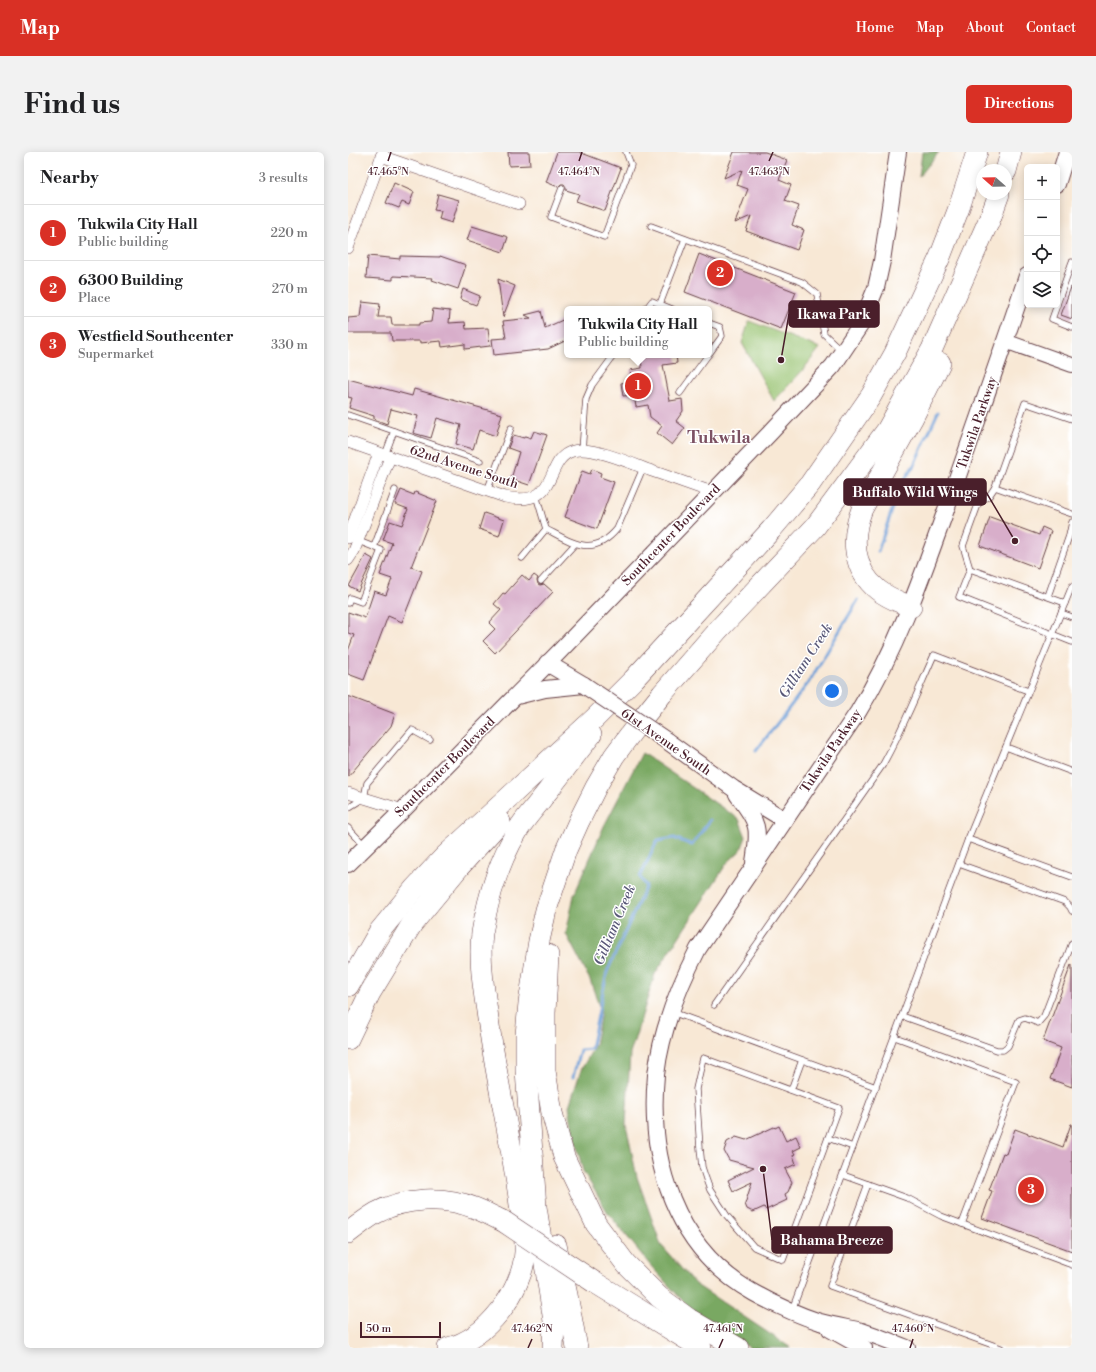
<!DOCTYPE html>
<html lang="en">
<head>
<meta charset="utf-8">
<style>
  body { margin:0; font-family:"Libre Bodoni",serif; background:#f2f2f2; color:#202124 }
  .controls { position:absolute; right:12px; top:12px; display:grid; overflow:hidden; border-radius:6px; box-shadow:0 2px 10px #0003 }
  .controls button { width:36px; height:36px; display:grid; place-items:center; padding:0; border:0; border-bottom:1px solid #e0e0e0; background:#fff; color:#202124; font:20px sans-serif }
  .compass { position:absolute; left:628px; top:12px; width:36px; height:36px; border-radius:50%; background:#fff; box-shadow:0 2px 10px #0003; rotate:290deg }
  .scale { position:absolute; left:12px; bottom:10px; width:81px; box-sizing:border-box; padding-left:4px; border:2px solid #4a1f2b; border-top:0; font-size:11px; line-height:14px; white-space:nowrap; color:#4a1f2b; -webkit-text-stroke:3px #fff; paint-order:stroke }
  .you { position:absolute; left:484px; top:539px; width:14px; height:14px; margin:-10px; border:3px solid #fff; border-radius:50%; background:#1a73e8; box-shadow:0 0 0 6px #1a73e833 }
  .badge { display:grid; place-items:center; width:26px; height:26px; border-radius:50%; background:#d93025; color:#fff; font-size:13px; font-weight:700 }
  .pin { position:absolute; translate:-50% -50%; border:2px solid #fff; box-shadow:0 1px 4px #0006 }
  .popup { position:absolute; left:216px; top:154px; width:148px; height:52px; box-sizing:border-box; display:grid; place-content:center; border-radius:6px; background:#fff; filter:drop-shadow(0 1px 3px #0005); font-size:13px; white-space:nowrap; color:#757577 }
  .popup b { font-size:15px; color:#202124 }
  .popup::after { content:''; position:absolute; left:50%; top:100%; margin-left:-8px; border:8px solid transparent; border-top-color:#fff }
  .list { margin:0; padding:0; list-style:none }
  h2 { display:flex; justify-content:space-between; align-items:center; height:52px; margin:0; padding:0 16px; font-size:17px }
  h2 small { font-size:13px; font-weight:400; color:#757577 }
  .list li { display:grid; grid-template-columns:26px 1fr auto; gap:12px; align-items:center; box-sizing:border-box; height:56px; padding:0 16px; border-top:1px solid #e0e0e0 }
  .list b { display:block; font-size:15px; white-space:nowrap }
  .list p { margin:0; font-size:13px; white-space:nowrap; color:#757577 }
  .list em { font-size:13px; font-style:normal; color:#757577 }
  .icon { flex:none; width:22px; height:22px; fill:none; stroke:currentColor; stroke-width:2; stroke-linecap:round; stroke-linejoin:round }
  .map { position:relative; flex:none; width:724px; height:1196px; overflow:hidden; border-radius:6px }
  header { display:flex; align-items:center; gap:24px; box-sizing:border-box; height:56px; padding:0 20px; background:#d93025; color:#fff }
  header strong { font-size:19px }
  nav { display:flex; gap:22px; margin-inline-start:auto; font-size:14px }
  .intro { display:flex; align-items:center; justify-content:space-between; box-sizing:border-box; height:96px; padding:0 24px }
  h1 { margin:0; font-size:28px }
  .button { padding:10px 18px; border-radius:6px; background:#d93025; color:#fff; font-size:14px; font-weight:700 }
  main { display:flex; gap:24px; padding:0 24px }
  aside { flex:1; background:#fff; border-radius:6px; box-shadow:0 2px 10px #0003 }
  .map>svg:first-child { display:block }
  .green { fill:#97c26f; stroke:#70704d }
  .forest { fill:#79a862; stroke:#626446 }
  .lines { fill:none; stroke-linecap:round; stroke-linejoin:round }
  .stream { stroke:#6b9dd6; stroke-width:3 }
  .building { fill:#d8aeca }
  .service-casing { stroke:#643d44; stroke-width:7 }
  .minor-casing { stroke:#643d44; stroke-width:12 }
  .tertiary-casing { stroke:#643d44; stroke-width:16 }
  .secondary-casing { stroke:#643d44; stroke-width:18 }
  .motorway-casing { stroke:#643d44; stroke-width:22 }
  .service { stroke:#fff; stroke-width:5.5 }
  .minor { stroke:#fff; stroke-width:11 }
  .tertiary { stroke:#fff; stroke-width:14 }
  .secondary { stroke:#fff; stroke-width:16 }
  .motorway { stroke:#fff; stroke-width:21 }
  .secondary-bridge-casing { stroke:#643d44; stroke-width:18; stroke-linecap:butt }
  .motorway-bridge-casing { stroke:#643d44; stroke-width:22; stroke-linecap:butt }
  .secondary-bridge { stroke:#fff; stroke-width:16 }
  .motorway-bridge { stroke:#fff; stroke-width:21 }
  .ticks { fill:none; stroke:#4a1f2b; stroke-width:1.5 }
  .labels { text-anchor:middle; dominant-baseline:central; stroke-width:3; stroke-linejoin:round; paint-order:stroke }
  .street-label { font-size:13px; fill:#4a1f2b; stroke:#fff }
  .water-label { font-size:14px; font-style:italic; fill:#595878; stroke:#fff }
  .district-label { font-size:17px; font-weight:bold; fill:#7c5163; stroke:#fff }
  .ticks-label { font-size:10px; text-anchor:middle; fill:#4a1f2b; stroke:#fff; stroke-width:3; stroke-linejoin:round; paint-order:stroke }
  .leader { fill:none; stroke:#4a1f2b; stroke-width:1.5 }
  .callout-dot { fill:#4a1f2b; stroke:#fff; stroke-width:1.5 }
  .callout { fill:#4a1f2b; stroke:#4a1f2b; stroke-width:1.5 }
  .callout-label { font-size:14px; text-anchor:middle; font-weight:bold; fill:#fff }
</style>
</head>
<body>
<header>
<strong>Map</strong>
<nav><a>Home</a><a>Map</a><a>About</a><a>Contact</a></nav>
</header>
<div class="intro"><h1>Find us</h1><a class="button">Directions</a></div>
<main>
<aside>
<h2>Nearby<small>3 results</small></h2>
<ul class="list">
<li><span class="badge">1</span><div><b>Tukwila City Hall</b><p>Public building</p></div><em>220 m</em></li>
<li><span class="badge">2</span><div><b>6300 Building</b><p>Place</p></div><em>270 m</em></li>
<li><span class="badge">3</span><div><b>Westfield Southcenter</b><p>Supermarket</p></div><em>330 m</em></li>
</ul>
</aside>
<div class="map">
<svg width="724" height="1196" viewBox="0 0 724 1196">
  <rect width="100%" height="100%" fill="#fff"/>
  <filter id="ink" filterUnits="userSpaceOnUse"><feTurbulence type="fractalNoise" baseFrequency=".025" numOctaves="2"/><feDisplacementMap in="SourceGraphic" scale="8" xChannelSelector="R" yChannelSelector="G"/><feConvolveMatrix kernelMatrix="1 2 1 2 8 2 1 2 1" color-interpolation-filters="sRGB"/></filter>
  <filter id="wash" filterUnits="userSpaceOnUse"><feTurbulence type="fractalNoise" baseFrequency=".012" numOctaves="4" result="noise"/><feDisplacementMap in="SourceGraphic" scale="16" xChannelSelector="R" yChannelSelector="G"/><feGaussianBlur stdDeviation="0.9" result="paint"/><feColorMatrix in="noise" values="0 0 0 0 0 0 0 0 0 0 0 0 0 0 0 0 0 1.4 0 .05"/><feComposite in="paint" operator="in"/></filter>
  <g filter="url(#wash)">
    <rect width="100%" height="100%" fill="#f8e8d5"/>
    <!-- green -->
    <path class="green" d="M401,169L472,196L454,219L426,249L394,191Z"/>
    <!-- forest -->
    <g class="forest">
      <path d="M574,0H591L571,25Z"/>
      <path d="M294,601L391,667L398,685L393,698L379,711L307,822L282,902L278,973L289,1025L313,1093L347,1132L443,1196H402L344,1159L302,1113L260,1061L235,1019L225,980L221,954L233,918L247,893L253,860L242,828L218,782L226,743L256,674Z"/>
    </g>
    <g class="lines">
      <!-- stream -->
      <g class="stream">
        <path d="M530,399L552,335L566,313L590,260"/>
        <path d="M408,599L461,530L510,448"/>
        <path d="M225,925L232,898L243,897L259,820L298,734L292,725L309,689L326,686L344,693L362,668"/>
      </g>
    </g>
    <g id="blocks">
      <!-- building -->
      <g class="building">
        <path d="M160,0H181L182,13L161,14Z"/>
        <path d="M209,0H231L273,16L257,59L228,49L231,42L218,38V35L216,32H213L210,35L198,30Z"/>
        <path d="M386,0H417L439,8L431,28L443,33L437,49L451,54L444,73L456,78L449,98L398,79L403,64L387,71L400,37L389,33L394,18L376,26Z"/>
        <path d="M46,31L66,40L61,53L54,50L51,56L38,51Z"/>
        <path d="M90,42L111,48L104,71L91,67L93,59L86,58Z"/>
        <path d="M124,74L160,85L155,100L119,88Z"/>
        <path d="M351,102L448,140L433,177L337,140Z"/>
        <path d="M20,104L52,107V104L92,105V104L118,113L110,137L84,128L85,126L45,124V128L18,126Z"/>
        <path d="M150,127L167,134L155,165Z"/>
        <path d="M723,135H724V167L713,163Z"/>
        <path d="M115,137L132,144L128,153L112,147Z"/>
        <path d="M14,150L32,152L30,165H43L44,173H71V171L83,170L85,157L102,159L101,171L117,170L118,177L140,176L142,194L117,197V192L94,195L93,189L72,191V189H44L43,181H0V166L12,165Z"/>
        <path d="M193,159L197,176L219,166V188L200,197L146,203L144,187L158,186L155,169L183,166L177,163Z"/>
        <path d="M306,203H328L329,211L315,213L322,249L334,247L335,259L328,269L337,276L324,293L309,281L314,274L302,265L300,253L288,255L286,243L275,244L273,231L284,229L282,218L294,216L293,205Z"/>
        <path d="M0,227L64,244L66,237L154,262L148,284L131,278L125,297L108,292L113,273L89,266L83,286L65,281L70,264L43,257L39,272L26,267V264L1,256L4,246L0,245Z"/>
        <path d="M186,279L199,283L181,333L163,327L171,300L160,296L165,283L176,286L177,284L183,286Z"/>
        <path d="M244,317L253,321L252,325L266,330L249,377L217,365L234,319L242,322Z"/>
        <path d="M53,338L66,343L67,340L89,349L63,415L74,419L54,470L40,464L16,528L0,522V499L6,483L0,481V460L17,466L26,439L38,443L44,427L32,423L44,391L35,388L42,369L54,373L60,357L47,352Z"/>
        <path d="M136,361L156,368L151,384L131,377Z"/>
        <path d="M642,365L691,383L694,375L703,379L690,416L632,394Z"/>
        <path d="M18,403L25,407L10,439L1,434Z"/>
        <path d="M174,423L181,429L186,423L190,426L189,428L190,432L192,433L196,432L205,440L147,501L135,489L147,477L141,471L153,458L146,452L155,441L157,442Z"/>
        <path d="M0,544L47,562L43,574L0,625Z"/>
        <path d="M723,813H724V935L702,927L713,896L695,889Z"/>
        <path d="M723,972H724V1099L634,1066L644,1039L641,1038L655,1001L658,1002L667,977L715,995Z"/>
        <path d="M431,974L438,989L448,984L453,995L445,999L447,1002L445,1003L448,1012L437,1017L444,1030L440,1040L437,1042L439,1048L418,1058L416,1055L405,1060L399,1057L397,1052L404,1030L385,1039L380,1028L406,1015L381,1008L376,999L379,990L388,985L398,988L426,975L427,976Z"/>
      </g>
    </g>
  </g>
  <g filter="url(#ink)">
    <use href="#blocks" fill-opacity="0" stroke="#643d44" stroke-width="1"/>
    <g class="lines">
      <!-- service casing -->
      <g class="service-casing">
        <g id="service">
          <path d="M214,36L203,65L256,85L283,13L278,0"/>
          <path d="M303,74L454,130L469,142L476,182L493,198"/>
          <path d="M312,152L337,87"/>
          <path d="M709,152L724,110"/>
          <path d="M709,153L704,167L724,175"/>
          <path d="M298,157L304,149L324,157"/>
          <path d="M361,171L372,175L374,184L361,202"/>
          <path d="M332,241L360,203"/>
          <path d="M0,263L46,279L37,303"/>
          <path d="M724,267L677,251L647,335L641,344L631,350L615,394L622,417L611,445L724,490"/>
          <path d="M46,279L132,309"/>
          <path d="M234,298L238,247L244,233L266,203"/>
          <path d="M647,335L724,362"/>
          <path d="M139,339L163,276"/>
          <path d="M188,343L198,377C225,391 245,406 269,377L295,316"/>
          <path d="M26,395L47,338"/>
          <path d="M174,406L198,377"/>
          <path d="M622,417L717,451"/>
          <path d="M193,429L227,392"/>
          <path d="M700,444L721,384L724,370"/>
          <path d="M0,451L2,446L13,450L33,398L8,388"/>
          <path d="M713,461L724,465"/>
          <path d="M658,595L724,620"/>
          <path d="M0,656L16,646L19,631L64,578L82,588"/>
          <path d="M0,676L17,694"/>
          <path d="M620,687L724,725"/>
          <path d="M611,712L717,750L722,755L724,759"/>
          <path d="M366,853L534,614C554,579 569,541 586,503L680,539"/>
          <path d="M324,860L528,935"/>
          <path d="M554,864L649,898H655L660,894L671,868L677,866L690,871L696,864L724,791"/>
          <path d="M547,885L668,930L614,1072"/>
          <path d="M355,906L491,956L435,1108L406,1095L379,1064L362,1038L358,1027L354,1015L352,996L348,937Z"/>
          <path d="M443,938L454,908"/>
          <path d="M480,986L505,995"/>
          <path d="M495,1023L559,1046L593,1064L724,1113"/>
          <path d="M520,1032L482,1134L653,1196"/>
          <path d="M446,1078L470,1089"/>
          <path d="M444,1158L620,687L724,434"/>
        </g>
      </g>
      <!-- minor casing -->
      <g class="minor-casing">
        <g id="minor">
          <path d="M33,4L171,52"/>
          <path d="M0,96L35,0"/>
          <path d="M0,290L157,345C213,357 195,307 225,299C244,294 283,311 301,318C322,325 343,333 364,340"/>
          <path d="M0,386L31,301"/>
          <path d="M0,408L6,399L42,305"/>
          <path d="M0,641L55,658"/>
        </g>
      </g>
      <!-- tertiary casing -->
      <g class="tertiary-casing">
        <path id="tertiary" d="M657,189L724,213"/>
      </g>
      <!-- secondary casing -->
      <g class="secondary-casing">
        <g id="secondary">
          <path d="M709,32L719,0"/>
          <path d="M199,511L236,533"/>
          <path d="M169,544L197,537L236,533"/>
          <path d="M319,589L386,637L437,668"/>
          <path d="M389,642C410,672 412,673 406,710"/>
          <path d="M0,712L55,658L211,500L422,281L485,214L513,172L528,136L534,109L550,0"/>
          <path d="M482,1177L516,1196"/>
          <path d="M559,1196C544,1190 529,1184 514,1179C500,1176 486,1174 472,1170C450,1163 426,1152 406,1141C327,1097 300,1009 308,923C313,879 330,836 350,797L510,560C552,492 577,416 604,341C629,269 655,196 679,124"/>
        </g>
      </g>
      <!-- motorway casing -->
      <g class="motorway-casing">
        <g id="motorway">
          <path d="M658,19L663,0"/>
          <path d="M640,72L651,42"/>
          <path d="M563,455C552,450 540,446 530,438C504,417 503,385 514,357L564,267L592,211"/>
          <path d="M200,803L197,861V919L204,961L216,1005L248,1072L278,1112L311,1145L341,1167L390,1196"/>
          <path d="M0,834L31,780L67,736L97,704L247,566L285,528L423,378L462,332L523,244L547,201L592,105L611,56L629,0"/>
          <path d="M0,887L22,841L64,772L111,715L152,670"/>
          <path d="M0,1081C9,1074 18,1067 28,1061C57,1045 96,1044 127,1056C137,1060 146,1065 155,1069"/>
          <path d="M208,1093L219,1143L229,1196"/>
          <path d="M246,1130L353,1196"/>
          <path d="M100,1196C138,1187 175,1139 177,1100C178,1082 173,1063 171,1045C162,983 147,922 139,859C135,834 131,806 134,781C140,745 151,709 170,678C177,666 187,656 195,645C212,624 227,603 243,583"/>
          <path d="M205,1196L206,1169L188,1055L178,919V883L181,851L191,789L198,758L218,698L231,669L248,635L266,604L289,573L314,542L369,479L467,375L539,278L584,197L645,59"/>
        </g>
      </g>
      <!-- service -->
      <use href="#service" class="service"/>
      <!-- minor -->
      <use href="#minor" class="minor"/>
      <!-- tertiary -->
      <use href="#tertiary" class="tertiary"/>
      <!-- secondary -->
      <use href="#secondary" class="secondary"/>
      <!-- motorway -->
      <use href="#motorway" class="motorway"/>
      <!-- secondary-bridge casing -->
      <g class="secondary-bridge-casing">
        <path id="secondary-bridge" d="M236,533L319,589"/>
      </g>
      <!-- motorway-bridge casing -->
      <g class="motorway-bridge-casing">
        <path id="motorway-bridge" d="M155,1069L246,1130"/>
      </g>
      <!-- secondary-bridge -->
      <use href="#secondary-bridge" class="secondary-bridge"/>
      <!-- motorway-bridge -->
      <use href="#motorway-bridge" class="motorway-bridge"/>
    </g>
  </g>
  <!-- ticks -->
  <path class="ticks" d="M40,9L43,0M231,9L234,0M421,9L425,0M180,1196L184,1187M371,1196L375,1187M562,1196L565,1187"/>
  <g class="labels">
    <!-- street labels -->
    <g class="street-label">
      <text transform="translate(629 271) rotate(-71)">Tukwila Parkway</text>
      <text transform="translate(116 315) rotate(18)">62nd Avenue South</text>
      <text transform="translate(323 383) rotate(-46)">Southcenter Boulevard</text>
      <text transform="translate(318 590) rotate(35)">61st Avenue South</text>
      <text transform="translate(483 599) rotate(-56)">Tukwila Parkway</text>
      <text transform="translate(97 615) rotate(-45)">Southcenter Boulevard</text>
    </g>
    <!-- water labels -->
    <g class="water-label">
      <text transform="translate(458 509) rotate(-57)">Gilliam Creek</text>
      <text transform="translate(267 773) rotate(-67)">Gilliam Creek</text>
    </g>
    <!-- district labels -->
    <g class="district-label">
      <text x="371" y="286">Tukwila</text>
    </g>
  </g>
  <g class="ticks-label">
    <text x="40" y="23">47.465°N</text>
    <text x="231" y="23">47.464°N</text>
    <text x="421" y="23">47.463°N</text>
    <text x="184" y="1180">47.462°N</text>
    <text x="375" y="1180">47.461°N</text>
    <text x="565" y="1180">47.460°N</text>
  </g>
  <!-- callouts -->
  <path class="leader" d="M433 208L441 162M667 389L638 340M415 1017L424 1088"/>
  <g class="callout-dot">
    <circle cx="433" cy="208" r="4"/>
    <circle cx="667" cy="389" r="4"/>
    <circle cx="415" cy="1017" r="4"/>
  </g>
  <g class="callout">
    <rect x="441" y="149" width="90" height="26" rx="4"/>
    <rect x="496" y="327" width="142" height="26" rx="4"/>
    <rect x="424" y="1075" width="120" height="26" rx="4"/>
  </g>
  <g class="callout-label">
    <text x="486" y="167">Ikawa Park</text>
    <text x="567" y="345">Buffalo Wild Wings</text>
    <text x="484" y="1093">Bahama Breeze</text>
  </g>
</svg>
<div class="controls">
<button>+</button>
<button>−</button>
<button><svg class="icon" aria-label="locate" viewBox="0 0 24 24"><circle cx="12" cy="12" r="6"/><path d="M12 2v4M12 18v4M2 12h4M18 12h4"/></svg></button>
<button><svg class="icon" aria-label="layers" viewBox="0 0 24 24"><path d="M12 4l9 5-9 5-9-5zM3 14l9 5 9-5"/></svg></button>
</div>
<svg class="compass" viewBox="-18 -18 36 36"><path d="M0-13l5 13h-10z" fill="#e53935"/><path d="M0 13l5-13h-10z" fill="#757577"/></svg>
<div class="scale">50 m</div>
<div class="you"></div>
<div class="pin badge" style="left:290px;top:234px">1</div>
<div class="popup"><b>Tukwila City Hall</b>Public building</div>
<div class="pin badge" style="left:372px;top:121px">2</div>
<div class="pin badge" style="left:683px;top:1038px">3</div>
</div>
</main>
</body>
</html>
